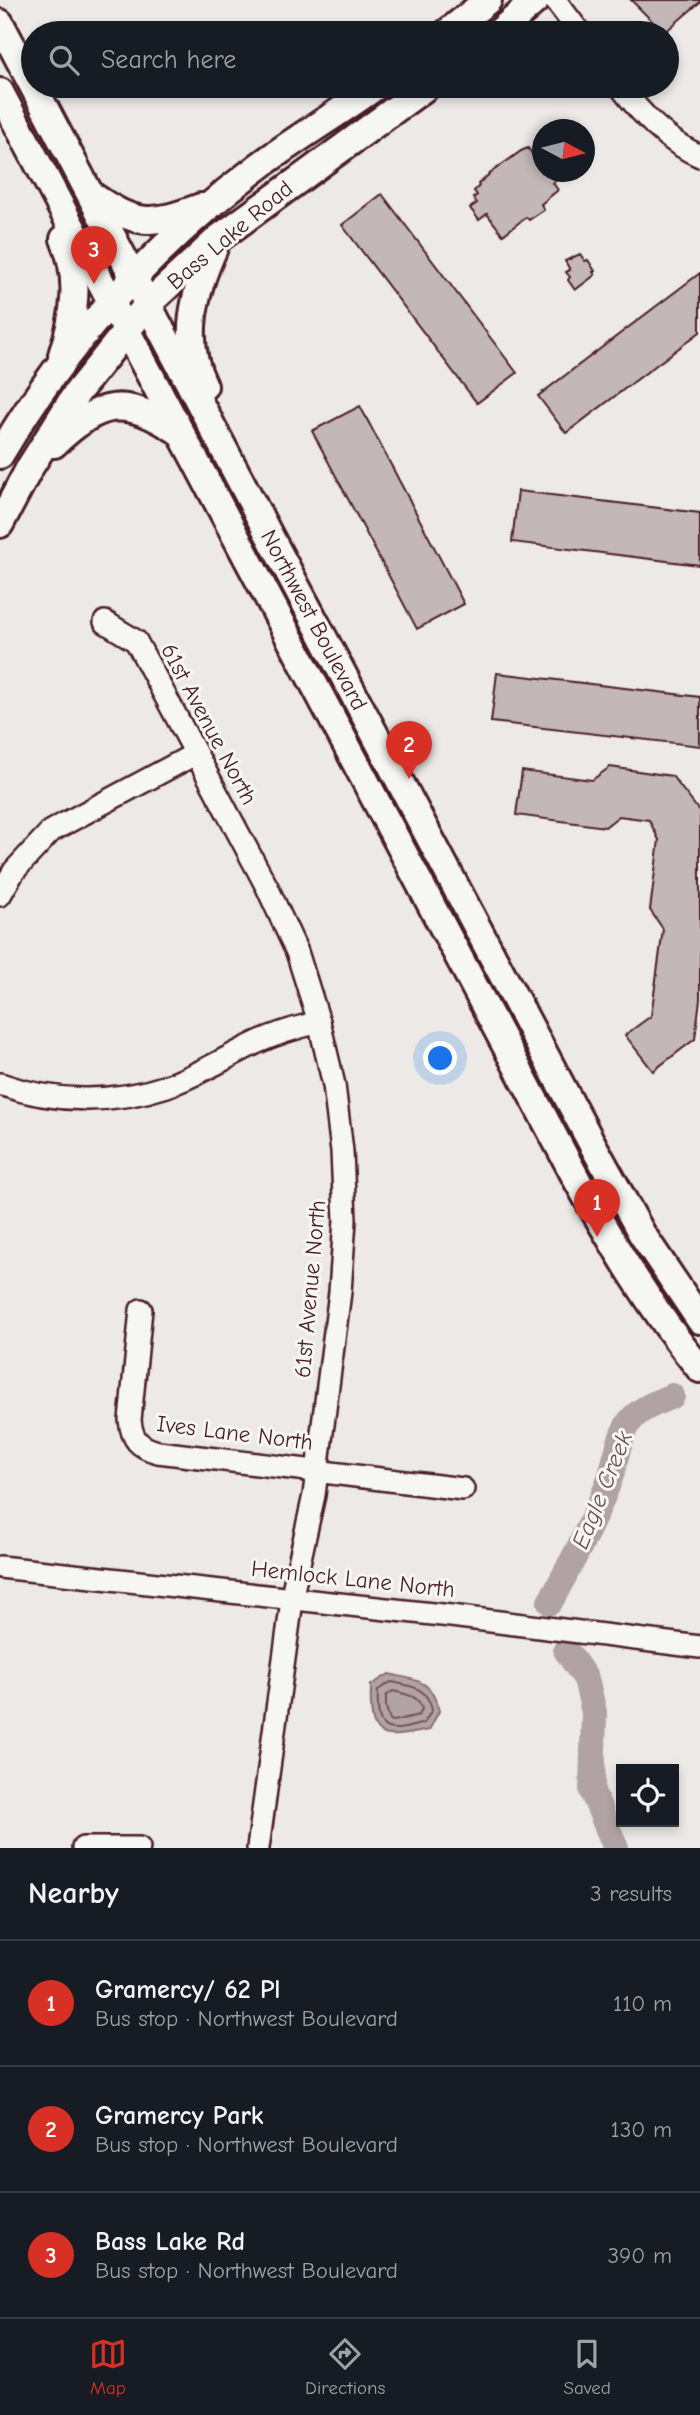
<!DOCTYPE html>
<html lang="en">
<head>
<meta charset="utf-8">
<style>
  body { margin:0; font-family:"Comic Neue",sans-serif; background:#242831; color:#f1f3f6 }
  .controls { position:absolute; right:21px; bottom:21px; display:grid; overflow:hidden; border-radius:0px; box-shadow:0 4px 10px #0003 }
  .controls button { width:63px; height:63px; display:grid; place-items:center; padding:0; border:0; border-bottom:2px solid #363941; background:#171b24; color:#f1f3f6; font:35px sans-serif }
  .compass { position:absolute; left:532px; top:119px; width:63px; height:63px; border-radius:50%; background:#171b24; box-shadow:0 4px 10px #0003; rotate:97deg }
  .you { position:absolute; left:441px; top:1059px; width:24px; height:24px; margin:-18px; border:5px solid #fff; border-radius:50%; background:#1a73e8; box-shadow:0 0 0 10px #1a73e833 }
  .badge { display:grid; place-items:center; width:46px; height:46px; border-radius:50%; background:#d93025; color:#fff; font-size:23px; font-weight:700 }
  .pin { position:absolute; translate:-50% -58px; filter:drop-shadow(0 2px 4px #0008) }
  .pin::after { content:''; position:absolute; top:37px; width:24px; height:21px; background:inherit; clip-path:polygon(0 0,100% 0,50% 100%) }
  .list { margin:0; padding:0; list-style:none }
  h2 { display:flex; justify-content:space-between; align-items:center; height:91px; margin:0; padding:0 28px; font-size:30px }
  h2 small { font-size:23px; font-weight:400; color:#9ea1a6 }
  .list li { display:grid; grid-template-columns:46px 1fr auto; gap:21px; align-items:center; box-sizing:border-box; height:126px; padding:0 28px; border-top:2px solid #363941 }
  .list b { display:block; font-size:26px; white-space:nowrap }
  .list p { margin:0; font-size:23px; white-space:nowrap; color:#9ea1a6 }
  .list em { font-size:23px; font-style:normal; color:#9ea1a6 }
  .icon { flex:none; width:38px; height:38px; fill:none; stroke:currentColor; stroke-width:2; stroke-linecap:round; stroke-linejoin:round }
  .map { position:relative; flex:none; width:700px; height:1848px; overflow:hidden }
  .search { position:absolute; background:#171b24; box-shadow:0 4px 10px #0003; left:21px; right:21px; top:21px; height:77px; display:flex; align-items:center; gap:18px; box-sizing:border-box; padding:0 24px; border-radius:38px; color:#9ea1a6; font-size:26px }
  .sheet { height:469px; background:#171b24 }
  nav { display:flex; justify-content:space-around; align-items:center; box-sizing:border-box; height:98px; border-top:2px solid #363941; background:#171b24; font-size:19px; color:#9ea1a6 }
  nav a { display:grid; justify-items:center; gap:4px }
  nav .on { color:#d93025 }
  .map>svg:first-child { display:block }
  .water { fill:#b1a2a3; stroke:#886e73; stroke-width:2 }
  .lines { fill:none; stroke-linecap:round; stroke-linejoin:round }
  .shore { stroke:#73535b; stroke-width:2 }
  .river { stroke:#b1a2a3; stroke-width:26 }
  .building { fill:#c4b7b7; stroke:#4a1f2b; stroke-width:2 }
  .minor-casing { stroke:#4a1f2b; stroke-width:26 }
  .major-casing { stroke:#4a1f2b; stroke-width:32 }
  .minor { stroke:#f6f6f2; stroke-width:21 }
  .major { stroke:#f6f6f2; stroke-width:26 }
  .labels { text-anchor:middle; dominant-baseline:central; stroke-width:6; stroke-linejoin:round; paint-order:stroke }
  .street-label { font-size:23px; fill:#4a1f2b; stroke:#f6f6f2 }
  .water-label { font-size:24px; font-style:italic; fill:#6e4d55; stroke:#f6f6f2 }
</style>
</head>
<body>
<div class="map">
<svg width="700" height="1848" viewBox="0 0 700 1848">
  <rect width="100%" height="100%" fill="#ece9e6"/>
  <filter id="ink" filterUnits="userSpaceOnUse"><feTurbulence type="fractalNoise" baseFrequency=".0143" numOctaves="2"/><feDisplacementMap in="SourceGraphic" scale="14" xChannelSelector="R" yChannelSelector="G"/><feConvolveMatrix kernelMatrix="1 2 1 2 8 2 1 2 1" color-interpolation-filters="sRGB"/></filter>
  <g filter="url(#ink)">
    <!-- water -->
    <path class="water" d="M389,1674C419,1681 431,1679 439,1711L429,1730C379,1740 369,1741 371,1685Z"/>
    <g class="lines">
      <!-- shore -->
      <g class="shore">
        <path d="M391,1682C412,1686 427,1687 432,1710L424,1723C386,1734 376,1734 378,1690Z"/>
        <path d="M393,1691C405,1694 419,1695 422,1709L419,1715L394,1721L390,1720L386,1707V1696Z"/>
      </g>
      <!-- river -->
      <g class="river">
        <path d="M550,1602C572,1562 593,1523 609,1481C616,1462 618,1437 631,1420C641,1408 658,1402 672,1396"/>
        <path d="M566,1650L586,1679L594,1712L592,1791L616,1848"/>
      </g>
    </g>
    <!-- building -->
    <g class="building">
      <path d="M631,0H700V2L664,33Z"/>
      <path d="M528,148L542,168V172H554L559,178L553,183L558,190L541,204L544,210L529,220L526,217L503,235L487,214L479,220L470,208L477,203L473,198L477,195L474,191L479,186L478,184L493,171L521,151Z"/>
      <path d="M382,194L517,373L477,403L342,225Z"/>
      <path d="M580,254L585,261L588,260L595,271L593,272L595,275L575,290L568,280L570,277L566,272L570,270L565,261Z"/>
      <path d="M700,273V332L566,433L538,396Z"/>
      <path d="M360,406L464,604L417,629L312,431Z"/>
      <path d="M518,491L700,513V565L512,542Z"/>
      <path d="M497,673L700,697V746L491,722Z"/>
      <path d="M610,767L672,776L700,812V999L695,1039L653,1071L625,1035L651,1016L663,929L650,910L659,840L649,820L619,816L605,827L516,815L522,771L592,780Z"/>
    </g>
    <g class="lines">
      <!-- minor casing -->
      <g class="minor-casing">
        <g id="minor">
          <path d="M555,0L580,33"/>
          <path d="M620,86C642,115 666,141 700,156"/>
          <path d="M105,622L136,641L267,887L297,952L319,1022L334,1085L342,1151L345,1220L340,1292L314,1495L294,1586L258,1848"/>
          <path d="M0,895L14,871L51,831L195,754"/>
          <path d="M0,1084C54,1103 113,1104 167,1086C199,1075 228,1056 258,1042C278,1033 299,1027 319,1022"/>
          <path d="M141,1310L130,1420C132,1440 139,1447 158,1452L463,1489"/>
          <path d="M0,1567L451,1616L700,1647"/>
          <path d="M83,1848H139"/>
        </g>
      </g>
      <!-- major casing -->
      <g class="major-casing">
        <g id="major">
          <path d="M0,23L268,533L589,1138L642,1234L700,1320"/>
          <path d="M447,33L488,0"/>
          <path d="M498,33L536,0"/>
          <path d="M0,92L577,1180C614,1247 652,1310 700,1369"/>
          <path d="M91,195C136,226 151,226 201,207"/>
          <path d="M62,355C75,316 81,278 64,239"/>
          <path d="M204,386C181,340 194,292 214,248"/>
          <path d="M54,444C102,399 124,396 180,432"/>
          <path d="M0,455C65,344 155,244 258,167C296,138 338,114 376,86"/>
          <path d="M0,524L30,467L76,394L147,305L219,238L427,86"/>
        </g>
      </g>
      <!-- minor -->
      <use href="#minor" class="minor"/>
      <!-- major -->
      <use href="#major" class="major"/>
    </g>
  </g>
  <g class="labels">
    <!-- street labels -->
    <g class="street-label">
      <text transform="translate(230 235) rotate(-40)">Bass Lake Road</text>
      <text transform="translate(314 620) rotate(62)">Northwest Boulevard</text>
      <text transform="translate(209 724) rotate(62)">61st Avenue North</text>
      <text transform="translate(310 1289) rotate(-85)">61st Avenue North</text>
      <text transform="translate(235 1433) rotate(7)">Ives Lane North</text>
      <text transform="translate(353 1579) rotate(6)">Hemlock Lane North</text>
    </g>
    <!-- water labels -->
    <g class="water-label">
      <text transform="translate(602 1490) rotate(-68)">Eagle Creek</text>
    </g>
  </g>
</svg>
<div class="controls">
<button><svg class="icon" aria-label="locate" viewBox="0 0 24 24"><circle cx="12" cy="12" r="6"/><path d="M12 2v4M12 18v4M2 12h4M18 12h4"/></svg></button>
</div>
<svg class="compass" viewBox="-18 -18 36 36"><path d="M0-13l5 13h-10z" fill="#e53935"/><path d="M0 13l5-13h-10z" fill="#9ea1a6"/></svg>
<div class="you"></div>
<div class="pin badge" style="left:597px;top:1237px">1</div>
<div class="pin badge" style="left:409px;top:779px">2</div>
<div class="pin badge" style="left:94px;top:284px">3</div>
<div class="search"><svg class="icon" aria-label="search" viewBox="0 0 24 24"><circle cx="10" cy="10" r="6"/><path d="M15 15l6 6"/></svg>Search here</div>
</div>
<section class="sheet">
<h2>Nearby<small>3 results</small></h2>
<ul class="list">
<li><span class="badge">1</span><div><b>Gramercy/ 62 Pl</b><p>Bus stop · Northwest Boulevard</p></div><em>110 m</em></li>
<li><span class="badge">2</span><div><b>Gramercy Park</b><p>Bus stop · Northwest Boulevard</p></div><em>130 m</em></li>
<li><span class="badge">3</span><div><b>Bass Lake Rd</b><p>Bus stop · Northwest Boulevard</p></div><em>390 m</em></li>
</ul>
</section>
<nav>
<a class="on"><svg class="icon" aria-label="map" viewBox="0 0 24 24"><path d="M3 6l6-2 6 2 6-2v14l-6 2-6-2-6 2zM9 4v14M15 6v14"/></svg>Map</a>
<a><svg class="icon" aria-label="directions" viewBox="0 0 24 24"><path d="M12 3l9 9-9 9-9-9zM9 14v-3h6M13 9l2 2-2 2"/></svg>Directions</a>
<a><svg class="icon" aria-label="saved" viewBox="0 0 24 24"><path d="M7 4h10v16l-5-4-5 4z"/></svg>Saved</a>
</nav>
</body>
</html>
